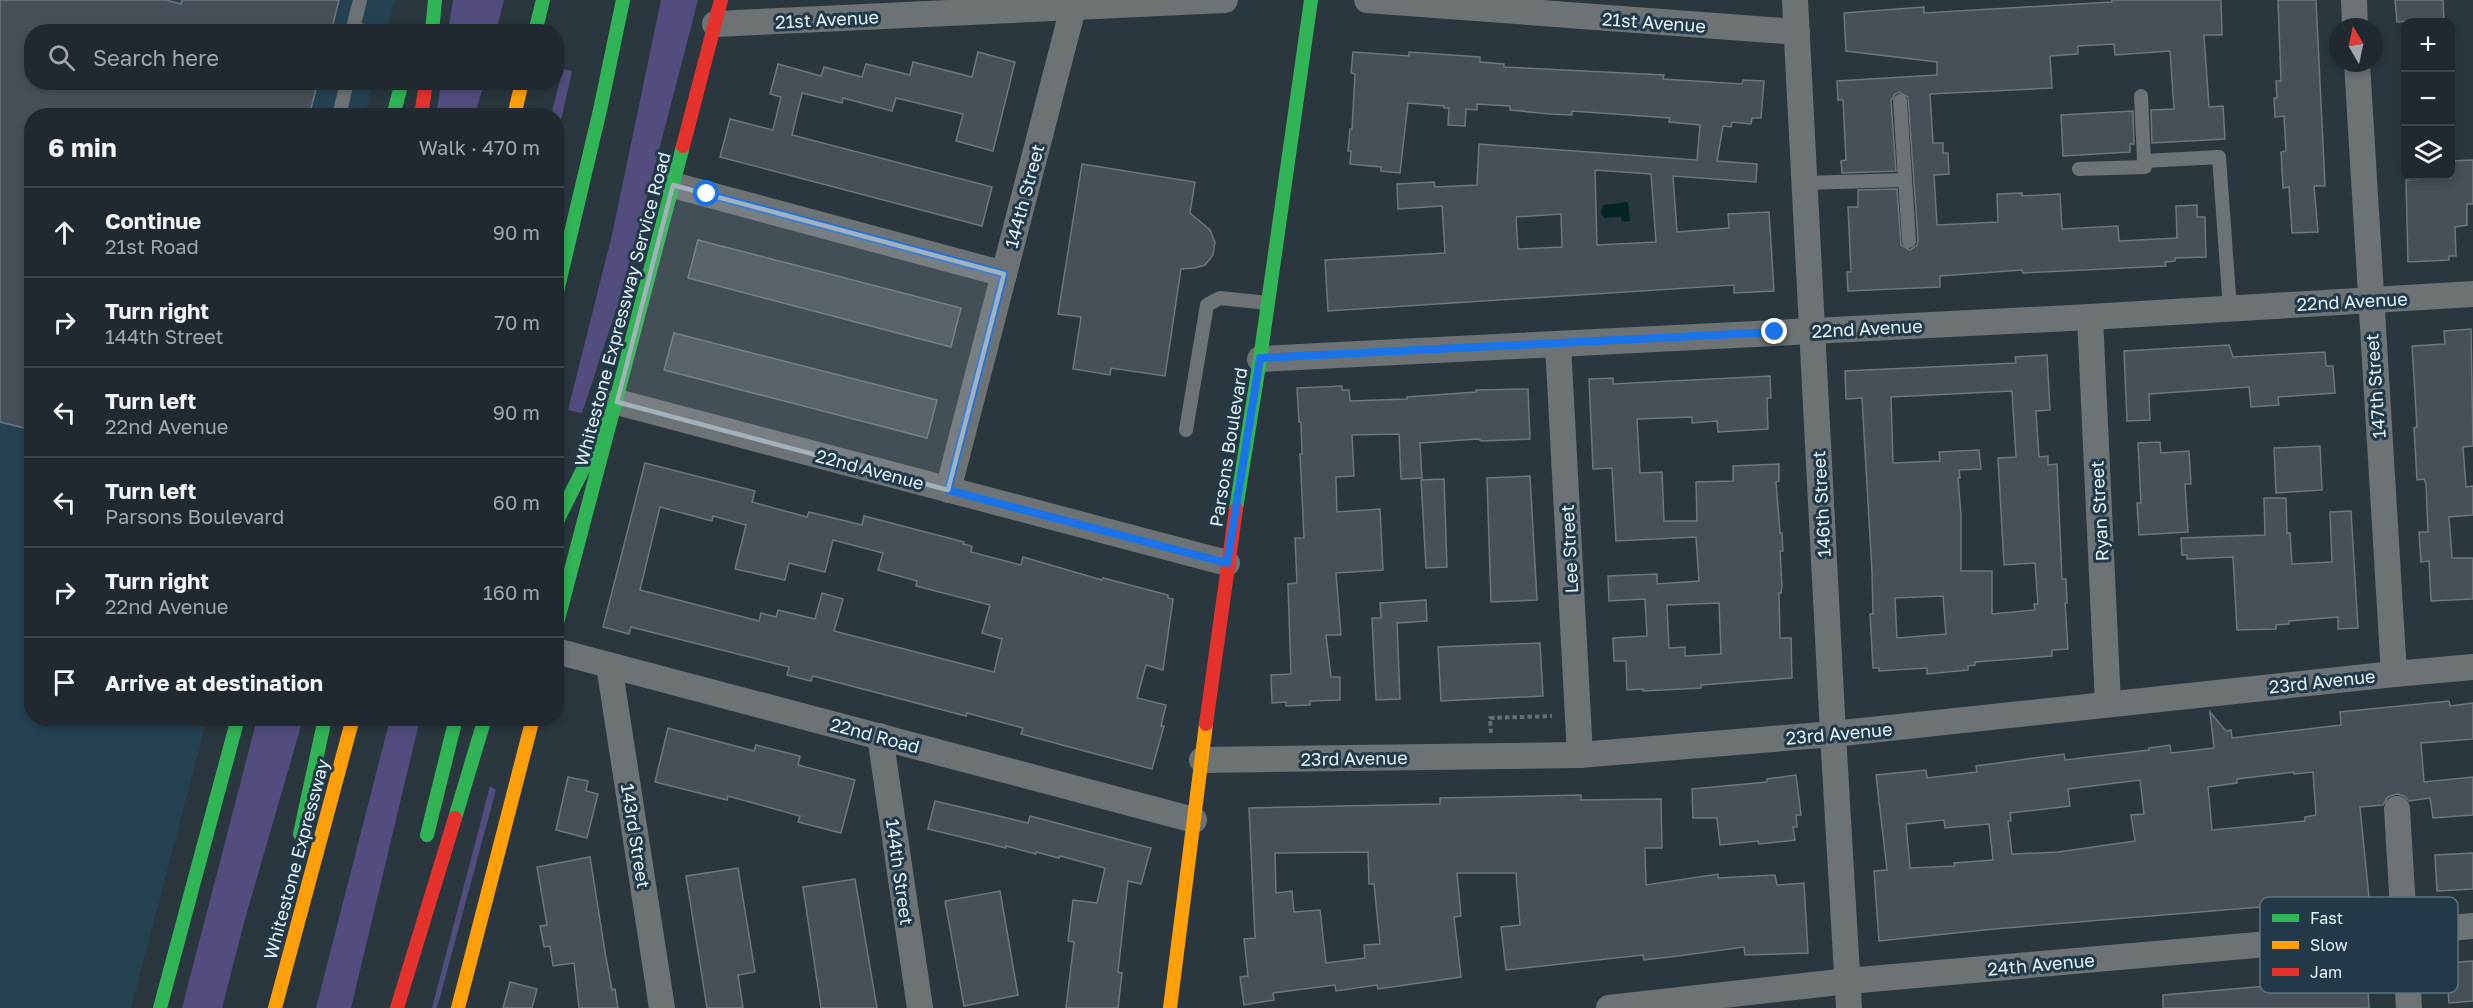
<!DOCTYPE html>
<html lang="en">
<head>
<meta charset="utf-8">
<style>
  body { margin:0; font-family:"Golos Text",sans-serif; background:#2d353b; color:#f1f3f6 }
  .controls { position:absolute; right:18px; top:18px; display:grid; overflow:hidden; border-radius:12px; box-shadow:0 3px 9px #0003 }
  .controls button { width:54px; height:54px; display:grid; place-items:center; padding:0; border:0; border-bottom:2px solid #3d454b; background:#20292f; color:#f1f3f6; font:30px sans-serif }
  .compass { position:absolute; left:2329px; top:18px; width:54px; height:54px; border-radius:50%; background:#20292f; box-shadow:0 3px 9px #0003; rotate:351deg }
  .stop { position:absolute; width:18px; height:18px; margin:-14px; border:4px solid #1a73e8; border-radius:50%; background:#fff }
  .stop.end { background:#1a73e8; border-color:#fff; box-shadow:0 2px 6px #0008 }
  .list { margin:0; padding:0; list-style:none }
  h2 { display:flex; justify-content:space-between; align-items:center; height:78px; margin:0; padding:0 24px; font-size:26px }
  h2 small { font-size:20px; font-weight:400; color:#a2a6aa }
  .list li { display:grid; grid-template-columns:39px 1fr auto; gap:18px; align-items:center; box-sizing:border-box; height:90px; padding:0 24px; border-top:2px solid #3d454b }
  .list b { display:block; font-size:22px; white-space:nowrap }
  .list p { margin:0; font-size:20px; white-space:nowrap; color:#a2a6aa }
  .list em { font-size:20px; font-style:normal; color:#a2a6aa }
  .icon { flex:none; width:33px; height:33px; fill:none; stroke:currentColor; stroke-width:2; stroke-linecap:round; stroke-linejoin:round }
  .map { position:relative; flex:none; width:2473px; height:1008px; overflow:hidden }
  .search { position:absolute; background:#20292f; box-shadow:0 3px 9px #0003; left:24px; top:24px; width:540px; height:66px; display:flex; align-items:center; gap:15px; box-sizing:border-box; padding:0 21px; border-radius:24px; color:#a2a6aa; font-size:22px }
  .panel { position:absolute; background:#20292f; box-shadow:0 3px 9px #0003; left:24px; top:108px; width:540px; height:618px; border-radius:24px }
  .map>svg:first-child { display:block }
  .built { fill:#254253 }
  .green { fill:#534d7f }
  .water { fill:#042522 }
  .building { fill:#475058; stroke:#6d757d; stroke-width:1.5; fill-rule:evenodd }
  .lines { fill:none; stroke-linecap:round; stroke-linejoin:round }
  .path { stroke:#666e73; stroke-width:4; stroke-dasharray:4.5 3; stroke-linecap:butt }
  .lane { stroke:#6d7275; stroke-width:14 }
  .street { stroke:#6d7275; stroke-width:26 }
  .fast { stroke:#30b455; stroke-width:14 }
  .slow { stroke:#ff9f0a; stroke-width:14 }
  .jam { stroke:#e5322d; stroke-width:14 }
  .route { stroke:#1a73e8; stroke-width:8 }
  .marked { fill:#a3b1ba; fill-opacity:0.2; stroke:#a3b1ba; stroke-width:4.5; stroke-linejoin:round }
  .labels { text-anchor:middle; dominant-baseline:central; stroke-width:6; stroke-linejoin:round; paint-order:stroke }
  .street-label { font-size:18px; fill:#e4f3fc; stroke:#213948 }
  .key { fill:#213948; stroke:#5c717e; stroke-width:1.5 }
  .key-label { font-size:16px; fill:#e4f3fc }
</style>
</head>
<body>
<div class="map">
<svg width="2473" height="1008" viewBox="0 0 2473 1008">
  <rect width="100%" height="100%" fill="#2a373f"/>
  <!-- built -->
  <path class="built" d="M0,0H395L387,31L32,32V82L373,83L365,115L32,116V718L207,719L131,1008H0Z"/>
  <!-- green -->
  <g class="green">
    <path d="M453,0H504L496,31L448,32Z"/>
    <path d="M661,0H698L623,289L582,413L568,410L612,235Z"/>
    <path d="M563,69L572,71L557,138L556,116L551,115Z"/>
    <path d="M441,83H484L475,115L436,116Z"/>
    <path d="M257,719H303L245,919L222,1008H182Z"/>
    <path d="M390,719H420L351,1008H316Z"/>
    <path d="M490,786L496,790L437,1008H432Z"/>
  </g>
  <!-- water -->
  <path class="water" d="M1628,202L1630,221L1622,222L1621,217L1604,218L1601,213L1603,205Z"/>
  <!-- building -->
  <g class="building">
    <path d="M0,0H166L181,4L182,0H339L331,32H32V82H318L309,116H32V430L0,422Z"/>
    <path d="M2112,0H2221L2222,35H2204L2209,107L2223,106L2225,139L2152,143L2151,110L2174,109L2170,51L2115,55L2114,44L2078,46V54L2050,56L2052,88L1930,94L1933,143H1943V153H1948L1949,174L1934,175L1937,225L1998,222L1997,194L2022,193V196L2060,194L2062,229L2118,226L2119,241L2177,238L2176,206L2197,205V217H2205L2206,257L2175,258V261L2165,262L2166,266L2023,273L2022,270L1940,276V287L1848,291L1847,272H1851L1848,207H1858V190L1897,189L1901,245L1910,250L1917,245L1918,240L1908,97L1899,92L1895,94L1891,101L1896,171L1842,173L1841,161L1846,160L1843,100H1838L1837,81L1937,75V62L1846,51L1844,13L1924,7V13L2112,2Z"/>
    <path d="M2278,0H2316L2325,186H2314L2318,232L2292,233L2289,187L2283,188L2281,152L2286,151L2284,116L2275,117L2274,98H2277L2276,81H2281Z"/>
    <path d="M2395,0H2443L2444,19L2397,22Z"/>
    <path d="M978,52L1015,62L993,151L956,141L963,114L896,98L892,111L843,98L842,103L802,93L792,135L992,187L982,226L720,157L730,119L773,130L781,97L770,94L778,64L821,76L824,67L862,77L866,64L910,75L913,62L972,77Z"/>
    <path d="M1353,52L1409,56V52L1480,57V62L1504,64V67L1664,75L1663,79L1742,84L1743,80L1764,81L1761,118H1752L1751,124L1732,122L1731,127L1723,126L1717,161L1757,164L1756,182L1673,176L1677,232L1729,228L1728,214L1769,212L1774,291L1734,293V285L1328,311L1325,260L1445,253L1442,206L1398,209L1397,184L1434,182L1435,187L1477,185L1479,144L1697,160L1700,125L1669,122L1670,118L1572,111V115L1550,114L1510,110V106L1477,104V110L1466,109L1465,126L1448,125L1449,108H1444V106L1408,103L1400,173L1381,171V167L1350,164L1351,151H1348L1350,129H1352L1355,74L1351,73ZM1595,170L1651,174L1656,242L1597,245ZM1561,214L1562,247L1518,249L1516,217Z"/>
    <path d="M2133,111L2134,144H2130V152L2063,156L2061,115Z"/>
    <path d="M2473,160V204H2467V225L2455,227L2456,256H2449V260L2408,262L2406,180L2451,178V161Z"/>
    <path d="M1082,164L1195,182L1190,213L1210,230L1215,242L1213,255L1205,265L1195,268L1181,269L1165,376L1111,368L1110,375L1073,369L1081,317L1058,314Z"/>
    <path d="M698,240L961,308L951,347L688,278Z"/>
    <path d="M2471,329L2473,446L2463,447L2466,487L2473,486V515L2449,517L2452,558H2473V599L2431,601L2429,561L2421,562L2419,532H2428L2426,484L2424,479L2417,480L2414,428L2417,427L2412,346L2445,344L2444,331Z"/>
    <path d="M674,333L937,400L927,438L664,370Z"/>
    <path d="M2229,345L2233,357L2325,352L2326,366H2333L2335,393L2278,397L2279,405L2251,407L2249,387L2149,394L2150,420L2127,421L2124,351Z"/>
    <path d="M2047,355L2050,410L2036,411L2039,457L2048,456V465L2057,464L2062,579H2066L2067,603H2065L2068,649L2052,650V656L1975,662V665L1968,666V670L1927,674V668L1879,671V668H1873L1870,614H1873L1872,572L1862,398L1846,399L1845,371L2016,363L2015,357ZM2012,391L2016,457L1998,458L2004,565L2035,563L2038,604H2034L2035,610L1992,614V571H1961V516L1958,478H1960L1959,470L1981,469L1979,450L1939,452L1940,461L1893,463L1891,397ZM1943,596L1946,634L1897,638L1895,598Z"/>
    <path d="M1770,376L1771,398H1767L1768,429L1718,432L1717,421L1692,423V417L1637,419L1640,473L1662,472L1664,521H1697L1696,482L1733,481V466L1779,464V481L1776,482L1780,533H1782L1783,551H1780L1782,586L1781,593H1779L1780,638H1791L1792,678L1701,685V688L1643,691V689L1627,690L1626,661H1614L1613,638L1647,636L1645,599L1609,601L1608,576L1657,574V584L1699,581L1696,537L1616,541L1612,468L1593,469L1589,379L1613,378V384ZM1719,603L1721,654L1685,656V647L1669,648L1667,605Z"/>
    <path d="M1342,386V390H1349L1350,401L1407,399V397L1476,392V390L1528,389L1530,439L1482,441L1478,439L1420,443L1422,478L1401,479L1399,434L1352,435L1354,476L1336,477L1337,512L1380,509L1383,570L1336,573L1341,635H1326L1331,677H1340V700L1310,701V705L1286,706V702L1272,703L1271,675L1291,674L1288,584L1297,583L1295,538H1304L1300,454H1302L1301,422H1299L1297,388Z"/>
    <path d="M2160,442L2161,453L2189,451L2191,484H2185L2188,532L2139,535L2137,503H2141L2138,443Z"/>
    <path d="M2320,446L2322,490L2276,493L2274,448Z"/>
    <path d="M645,463L755,491L752,502L807,517L809,512L862,525L864,516L964,542L963,544L972,546L971,552L1021,565L1023,557L1102,580L1103,578L1168,595V598L1173,599L1163,670L1146,665L1137,698L1166,705L1161,726H1164L1152,769L1021,734L1023,728L967,713L966,716L813,676L811,681L787,675L789,667L631,627L629,634L603,627ZM660,507L712,521L713,516L746,525L735,569L785,580L789,563L825,572L833,540L883,553L878,570L917,581L916,586L990,605L982,633L1002,639L994,672L834,631L843,599L822,593L815,619L778,610L776,617L761,613L759,621L640,590Z"/>
    <path d="M1530,476L1537,600L1491,602L1487,478Z"/>
    <path d="M1444,479L1447,567L1426,568L1421,480Z"/>
    <path d="M2264,498H2286L2287,533H2290L2292,564L2332,562L2330,512L2351,511L2358,628L2338,629V617L2289,621V624L2276,625V629L2237,630L2233,557L2187,559V555H2182L2181,538L2265,535Z"/>
    <path d="M1426,600L1427,621L1397,623L1400,699L1376,700L1372,618H1381L1380,603Z"/>
    <path d="M1540,643L1543,696L1441,701L1438,647Z"/>
    <path d="M2449,701L2450,706L2473,703V739L2421,743L2424,782L2473,777V815L2433,818L2430,798L2409,801L2404,796L2397,794L2388,797L2383,805L2360,807L2369,898L1994,929L1879,941L1874,871L1887,870L1876,775L1926,770L1927,778L1977,772L1976,766L2064,754L2065,760L2149,750V748L2170,745L2171,753L2214,748L2210,712L2226,731L2231,730L2232,738L2341,725L2340,712ZM2294,772V774L2313,772L2316,815L2305,817V821L2212,830L2208,787L2237,783V779ZM2140,780L2144,814L2131,815L2135,841L2058,852L2012,854L2008,821H2011L2010,813L2070,806L2068,789ZM1944,820L1945,828L1989,824L1993,860L1954,863L1955,866L1910,868L1906,824Z"/>
    <path d="M668,728L754,751L756,745L800,756L798,765L855,780L841,833L798,822L800,816L728,796L727,800L655,782Z"/>
    <path d="M1796,775L1801,815H1796L1797,827H1793L1795,840L1759,844L1758,841L1720,845L1717,818H1693L1692,789L1767,782V779Z"/>
    <path d="M568,777L588,781L586,791L598,794L587,838L556,830Z"/>
    <path d="M1581,795V800L1661,799L1662,848H1645L1646,885L1718,874V878L1775,875L1777,885L1804,883L1808,953L1745,955L1744,947L1678,956L1644,960L1643,955L1506,970L1501,927L1520,925L1516,873H1457L1461,916L1454,917L1461,977L1378,989L1377,985L1336,991L1335,985L1273,993L1274,1000L1244,1005L1240,977L1248,976L1244,939L1255,938L1249,808L1440,804V798ZM1368,852L1369,884H1374L1380,944L1364,945L1365,958L1326,963L1320,910L1294,912L1292,891L1276,893L1275,853Z"/>
    <path d="M935,801L1028,823L1030,816L1151,848L1141,884L1128,881L1118,972L1122,973L1118,1008H1066L1074,942L1068,941L1073,900L1097,903L1105,868L1060,856L1059,858L1036,852V854L1006,846V848L928,829Z"/>
    <path d="M2473,853V889L2437,891L2435,855Z"/>
    <path d="M590,857L606,958L612,990L615,989L618,1008H579L574,963L553,966L550,946L544,947L540,926L547,925L537,867Z"/>
    <path d="M738,868L755,972L738,975L743,1008H707L686,876Z"/>
    <path d="M855,879L877,1008H821L803,887Z"/>
    <path d="M1000,891L1018,995L964,1006L945,901Z"/>
    <path d="M2473,961V1001L2449,1003L2446,963Z"/>
    <path d="M2367,968L2369,1008H2163V995L2290,984L2289,974Z"/>
    <path d="M510,982L537,989L532,1008H503Z"/>
  </g>
  <g class="lines">
    <!-- path -->
    <path class="path" d="M1491,733L1490,718L1552,716"/>
    <!-- lane -->
    <g class="lane">
      <path d="M360,0L353,28L367,32"/>
      <path d="M2141,96L2144,161L2219,157L2230,309"/>
      <path d="M1900,101L1909,241"/>
      <path d="M339,116L347,82"/>
      <path d="M2079,169L2145,167L2144,161"/>
      <path d="M1804,183L1905,180"/>
      <path d="M1186,430L1207,305L1220,298L1268,303"/>
    </g>
    <!-- street -->
    <g class="street">
      <path d="M1367,0L1797,32"/>
      <path d="M1795,0L1833,734L1849,1008"/>
      <path d="M2354,0L2355,27"/>
      <path d="M715,24L1225,0"/>
      <path d="M2357,63L2394,674"/>
      <path d="M673,185L1004,274"/>
      <path d="M2090,317L2108,704"/>
      <path d="M1558,344L1580,755"/>
      <path d="M1260,359L2090,317L2473,294"/>
      <path d="M617,402L1227,563"/>
      <path d="M948,490L1073,8"/>
      <path d="M556,651L1194,820"/>
      <path d="M609,665L662,1008"/>
      <path d="M880,736L920,1008"/>
      <path d="M1202,760L1580,755L1833,734L2394,674L2473,667"/>
      <path d="M2397,809L2409,1008"/>
      <path d="M1609,1008L1848,981L2473,926"/>
    </g>
    <!-- fast -->
    <g class="fast">
      <path d="M432,32L435,0"/>
      <path d="M535,32L543,0"/>
      <path d="M393,116L402,82"/>
      <path d="M556,296L600,110L623,0"/>
      <path d="M1236,509L1260,359L1311,0"/>
      <path d="M556,523L617,402"/>
      <path d="M556,627L683,146"/>
      <path d="M455,818L485,718"/>
      <path d="M300,834L325,718"/>
      <path d="M427,835L456,718"/>
      <path d="M160,1008L238,718"/>
    </g>
    <!-- slow -->
    <g class="slow">
      <path d="M514,116L522,82"/>
      <path d="M275,1008L353,718"/>
      <path d="M458,1008L533,718"/>
      <path d="M1170,1008L1206,724"/>
    </g>
    <!-- jam -->
    <g class="jam">
      <path d="M421,116L426,82"/>
      <path d="M683,146L721,0"/>
      <path d="M1206,724L1236,509"/>
      <path d="M397,1008L455,818"/>
    </g>
  </g>
  <g class="lines">
    <!-- route -->
    <path class="route" d="M707,194L1004,274L948,490L1227,563L1260,358L1775,332"/>
  </g>
  <!-- marked area -->
  <path class="marked" d="M673,185L1004,274L948,490L617,402Z"/>
  <g class="labels">
    <!-- street labels -->
    <g class="street-label">
      <text transform="translate(827 19) rotate(-3)">21st Avenue</text>
      <text transform="translate(1654 22) rotate(4)">21st Avenue</text>
      <text transform="translate(1024 196) rotate(-75)">144th Street</text>
      <text transform="translate(2352 301) rotate(-3)">22nd Avenue</text>
      <text transform="translate(622 309) rotate(-75)">Whitestone Expressway Service Road</text>
      <text transform="translate(1867 328) rotate(-3)">22nd Avenue</text>
      <text transform="translate(2375 386) rotate(-94)">147th Street</text>
      <text transform="translate(1228 447) rotate(-81)">Parsons Boulevard</text>
      <text transform="translate(870 469) rotate(15)">22nd Avenue</text>
      <text transform="translate(1821 504) rotate(-93)">146th Street</text>
      <text transform="translate(2099 511) rotate(-93)">Ryan Street</text>
      <text transform="translate(1569 549) rotate(-93)">Lee Street</text>
      <text transform="translate(2322 681) rotate(-6)">23rd Avenue</text>
      <text transform="translate(1839 733) rotate(-5)">23rd Avenue</text>
      <text transform="translate(875 735) rotate(15)">22nd Road</text>
      <text transform="translate(1354 758) rotate(-1)">23rd Avenue</text>
      <text transform="translate(636 836) rotate(81)">143rd Street</text>
      <text transform="translate(296 859) rotate(-75)">Whitestone Expressway</text>
      <text transform="translate(900 872) rotate(82)">144th Street</text>
      <text transform="translate(2041 964) rotate(-5)">24th Avenue</text>
    </g>
  </g>
  <!-- legend -->
  <rect x="2260" y="897" width="198" height="96" rx="9" class="key"/>
  <rect x="2272" y="914" width="27" height="8" fill="#30b455"/>
  <rect x="2272" y="941" width="27" height="8" fill="#ff9f0a"/>
  <rect x="2272" y="968" width="27" height="8" fill="#e5322d"/>
  <g class="key-label">
    <text x="2310" y="924">Fast</text>
    <text x="2310" y="951">Slow</text>
    <text x="2310" y="978">Jam</text>
  </g>
</svg>
<div class="controls">
<button>+</button>
<button>−</button>
<button><svg class="icon" aria-label="layers" viewBox="0 0 24 24"><path d="M12 4l9 5-9 5-9-5zM3 14l9 5 9-5"/></svg></button>
</div>
<svg class="compass" viewBox="-18 -18 36 36"><path d="M0-13l5 13h-10z" fill="#e53935"/><path d="M0 13l5-13h-10z" fill="#a2a6aa"/></svg>
<div class="stop" style="left:707px;top:194px"></div>
<div class="stop end" style="left:1775px;top:332px"></div>
<div class="search"><svg class="icon" aria-label="search" viewBox="0 0 24 24"><circle cx="10" cy="10" r="6"/><path d="M15 15l6 6"/></svg>Search here</div>
<section class="panel">
<h2>6 min<small>Walk · 470 m</small></h2>
<ul class="list">
<li><svg class="icon" aria-label="ahead" viewBox="0 0 24 24"><path d="M12 20V5M6 11l6-6 6 6"/></svg><div><b>Continue</b><p>21st Road</p></div><em>90 m</em></li>
<li><svg class="icon" aria-label="right" viewBox="0 0 24 24"><path d="M7 20v-9h11M14 6l5 5-5 5"/></svg><div><b>Turn right</b><p>144th Street</p></div><em>70 m</em></li>
<li><svg class="icon" aria-label="left" viewBox="0 0 24 24"><path d="M17 20v-9H6M10 6l-5 5 5 5"/></svg><div><b>Turn left</b><p>22nd Avenue</p></div><em>90 m</em></li>
<li><svg class="icon" aria-label="left" viewBox="0 0 24 24"><path d="M17 20v-9H6M10 6l-5 5 5 5"/></svg><div><b>Turn left</b><p>Parsons Boulevard</p></div><em>60 m</em></li>
<li><svg class="icon" aria-label="right" viewBox="0 0 24 24"><path d="M7 20v-9h11M14 6l5 5-5 5"/></svg><div><b>Turn right</b><p>22nd Avenue</p></div><em>160 m</em></li>
<li><svg class="icon" aria-label="arrive" viewBox="0 0 24 24"><path d="M6 21V4h12l-3 4 3 4H6"/></svg><div><b>Arrive at destination</b></div></li>
</ul>
</section>
</div>
</body>
</html>
